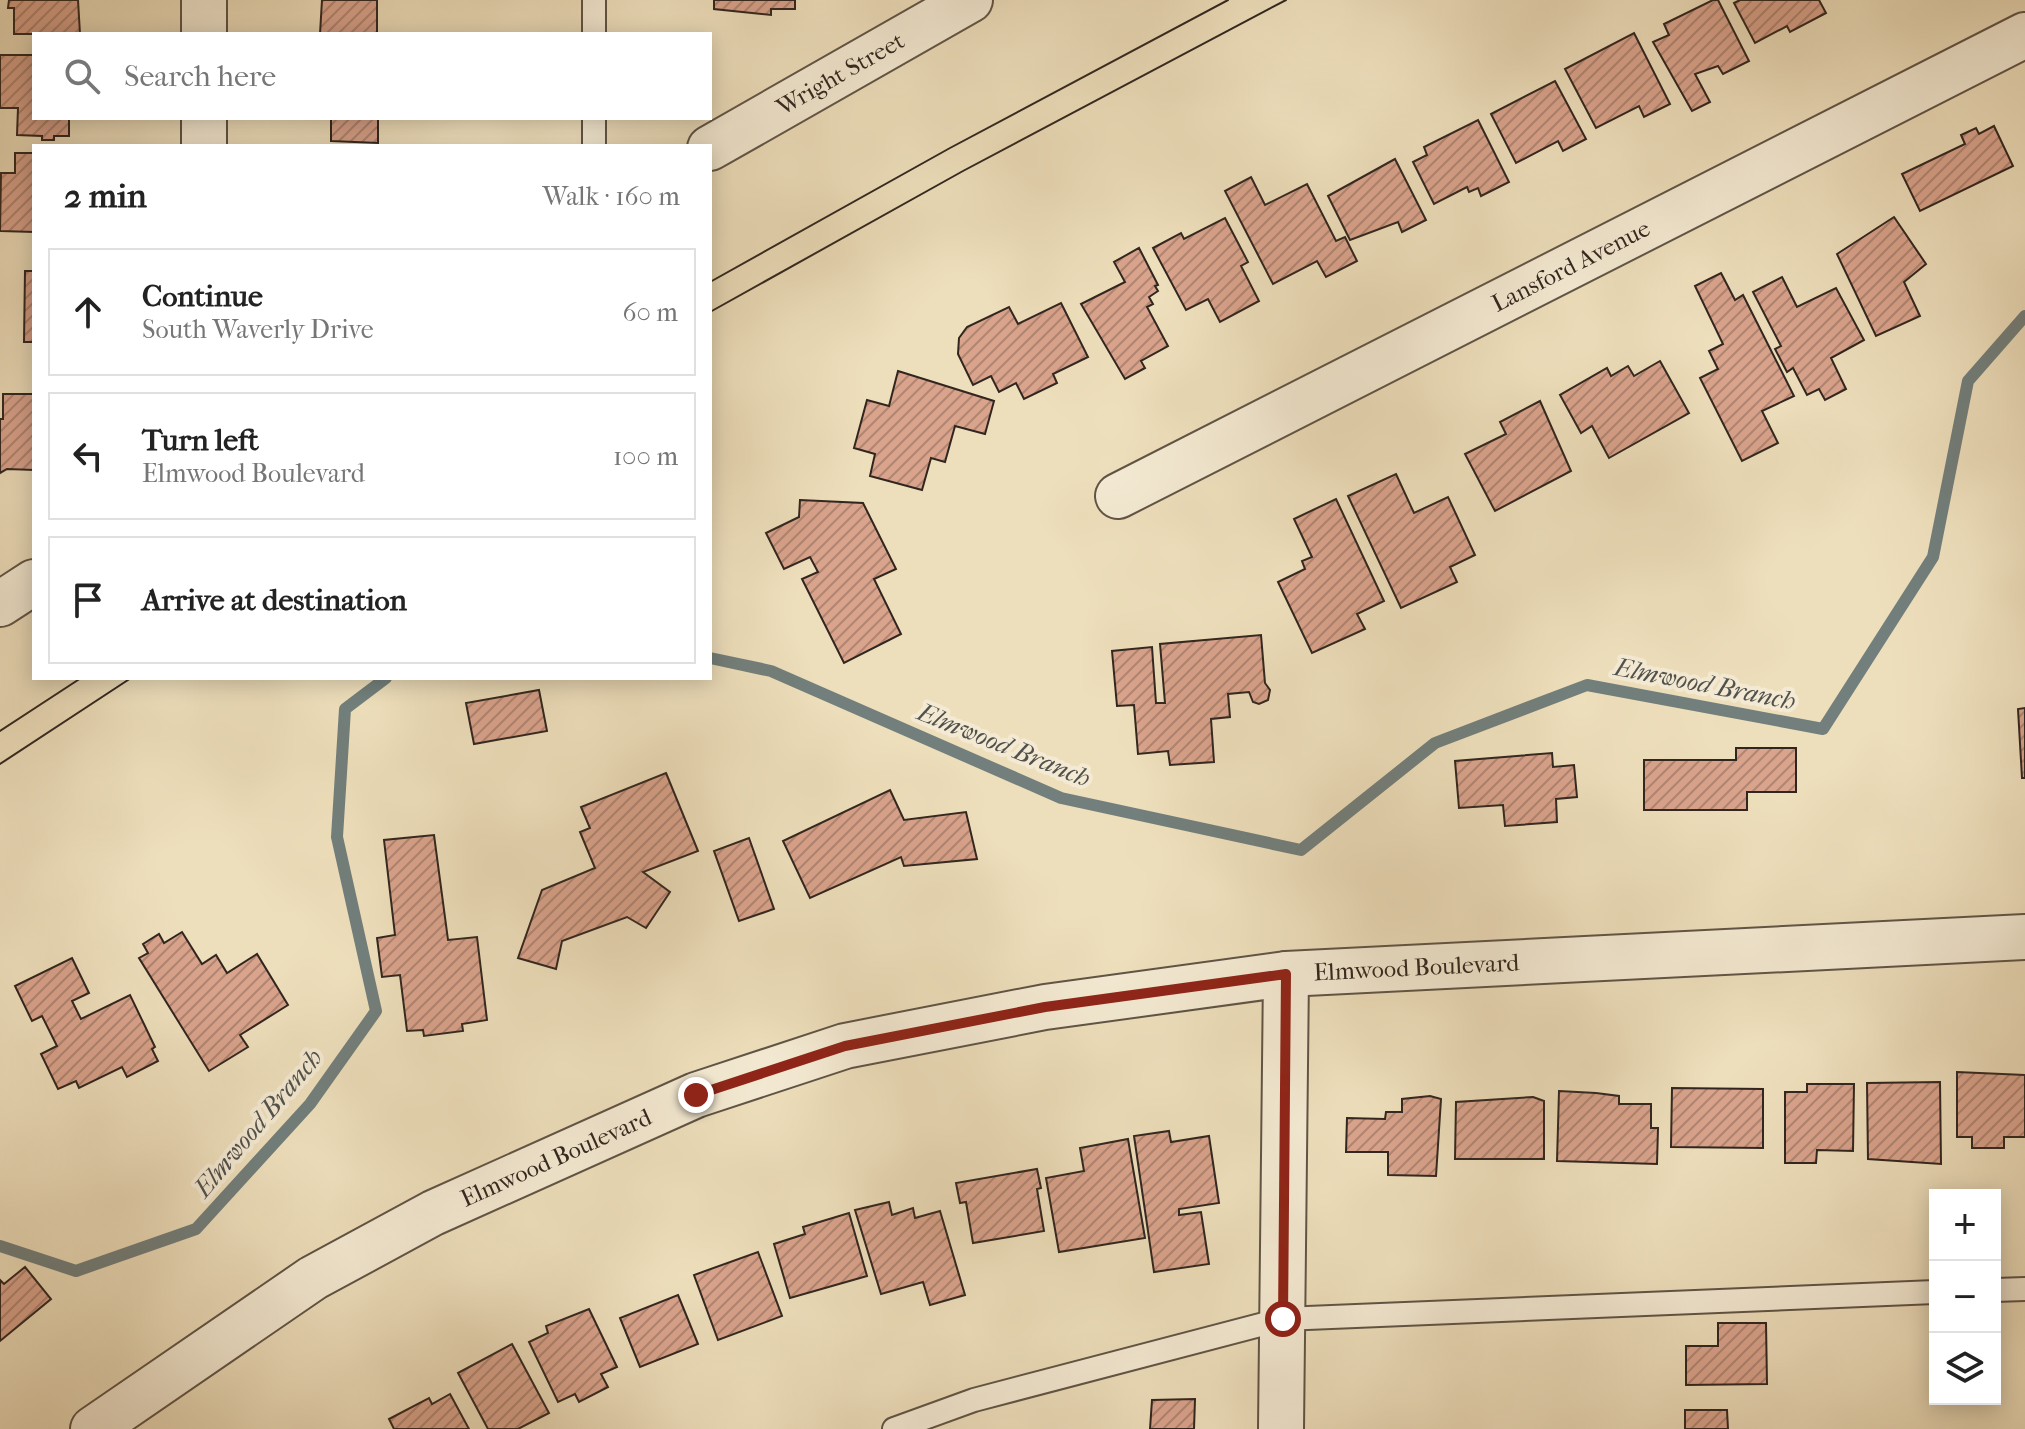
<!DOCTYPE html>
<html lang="en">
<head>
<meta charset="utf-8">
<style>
  body { margin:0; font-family:"IM FELL French Canon",serif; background:#f6f6f6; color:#222 }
  .controls { position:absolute; right:24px; bottom:24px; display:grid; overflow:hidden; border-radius:0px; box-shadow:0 4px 20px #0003 }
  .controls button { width:72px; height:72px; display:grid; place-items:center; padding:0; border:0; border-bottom:2px solid #e0e0e0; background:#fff; color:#222; font:40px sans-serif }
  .stop { position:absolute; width:24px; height:24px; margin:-18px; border:6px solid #8f2418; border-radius:50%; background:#fff }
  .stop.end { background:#8f2418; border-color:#fff; box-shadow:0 2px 8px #0008 }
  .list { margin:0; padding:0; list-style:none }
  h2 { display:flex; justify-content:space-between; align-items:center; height:104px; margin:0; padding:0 32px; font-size:34px }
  h2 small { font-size:26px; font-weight:400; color:#767676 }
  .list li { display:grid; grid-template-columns:52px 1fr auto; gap:24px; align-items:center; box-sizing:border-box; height:128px; margin:0 16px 16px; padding:0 16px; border:2px solid #e0e0e0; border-radius:0px }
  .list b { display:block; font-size:30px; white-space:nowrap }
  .list p { margin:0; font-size:26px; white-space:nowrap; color:#767676 }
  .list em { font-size:26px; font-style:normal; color:#767676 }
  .icon { flex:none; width:44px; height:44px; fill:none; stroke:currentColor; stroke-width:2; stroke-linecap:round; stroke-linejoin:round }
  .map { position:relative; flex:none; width:2025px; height:1429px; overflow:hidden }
  .search { position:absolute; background:#fff; box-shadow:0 4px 20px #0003; left:32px; top:32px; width:680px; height:88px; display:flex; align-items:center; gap:20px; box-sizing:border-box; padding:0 28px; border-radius:0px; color:#767676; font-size:30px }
  .panel { position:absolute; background:#fff; box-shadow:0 4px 20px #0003; left:32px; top:144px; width:680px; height:536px; border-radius:0px }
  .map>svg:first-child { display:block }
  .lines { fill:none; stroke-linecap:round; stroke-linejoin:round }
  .stream { stroke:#727f7c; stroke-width:12 }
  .building { fill:url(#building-hatch); stroke:#31261f; stroke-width:2 }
  .service-casing { stroke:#605446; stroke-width:26 }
  .minor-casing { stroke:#605446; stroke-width:48 }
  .tertiary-casing { stroke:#605446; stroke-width:48 }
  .service { stroke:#f4ead3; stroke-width:22 }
  .minor { stroke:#f4ead3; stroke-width:44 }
  .tertiary { stroke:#f4ead3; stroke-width:44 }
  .tram { stroke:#31261f; stroke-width:2 }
  .route { stroke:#8f2418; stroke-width:10 }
  .labels { text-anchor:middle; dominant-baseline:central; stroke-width:8; stroke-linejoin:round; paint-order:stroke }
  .street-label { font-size:24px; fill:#31261f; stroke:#f4ead3 }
  .water-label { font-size:26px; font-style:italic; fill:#51524e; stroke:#f4ead3 }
</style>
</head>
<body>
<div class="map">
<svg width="2025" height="1429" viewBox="0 0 2025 1429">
  <defs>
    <pattern id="building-hatch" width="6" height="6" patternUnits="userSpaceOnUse" patternTransform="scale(2)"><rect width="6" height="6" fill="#daa38c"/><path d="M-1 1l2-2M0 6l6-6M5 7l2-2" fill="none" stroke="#b18572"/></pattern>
  </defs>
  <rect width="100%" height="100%" fill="#eedfbc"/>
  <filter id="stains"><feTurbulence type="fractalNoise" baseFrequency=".0025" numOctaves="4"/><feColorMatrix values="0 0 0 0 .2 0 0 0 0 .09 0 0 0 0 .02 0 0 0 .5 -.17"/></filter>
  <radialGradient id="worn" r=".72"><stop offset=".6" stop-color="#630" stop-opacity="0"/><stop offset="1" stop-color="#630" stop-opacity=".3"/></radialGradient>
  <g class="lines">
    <!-- stream -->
    <g class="stream">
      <path d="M710,658L771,671L1061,798L1301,850L1435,743L1587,685L1823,729L1933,557L1968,381L2025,316"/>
      <path d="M0,1246L76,1271L196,1229L310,1104L376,1011L337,837L345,709L386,678"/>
    </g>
  </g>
  <!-- building -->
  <g class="building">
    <path d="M9,0H78L80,34H14V8H8Z"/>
    <path d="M322,0H377V34H320Z"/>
    <path d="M714,0H795V9H771V15L714,9Z"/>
    <path d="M1713,0H1718L1749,61L1723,74L1718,66L1695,74L1710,102L1692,111L1653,42L1669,35L1664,24Z"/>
    <path d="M1740,0H1819L1826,13L1790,32L1787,26L1755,43L1734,3Z"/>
    <path d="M1634,33L1670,104L1644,117L1639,106L1596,128L1565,69Z"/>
    <path d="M0,55H34V118H69V136H54V140H42V136L17,135L18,108H0Z"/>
    <path d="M1555,81L1586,139L1563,151L1558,141L1516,163L1491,114Z"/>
    <path d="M331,118H378V143L331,141Z"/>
    <path d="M1478,120L1509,182L1481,196L1478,188L1469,192L1467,187L1434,204L1413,162L1427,155L1424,147Z"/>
    <path d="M1994,126L2013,166L1920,211L1902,174L1965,144L1961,135L1976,128L1979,134Z"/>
    <path d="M15,153H34V232L0,231L1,173H15Z"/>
    <path d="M1395,159L1426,220L1402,232L1398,222L1350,240L1328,196Z"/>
    <path d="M1251,177L1265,205L1307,184L1336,241L1345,237L1357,261L1326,277L1317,261L1273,284L1225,191Z"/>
    <path d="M1894,217L1926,264L1904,282L1920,316L1876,336L1837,254Z"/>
    <path d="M1225,218L1248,262L1241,266L1259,301L1220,322L1208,299L1186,310L1153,248L1181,233L1184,239Z"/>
    <path d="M1139,248L1158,285L1155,286L1158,291L1149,297L1153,304L1147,307L1168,346L1141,361L1145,368L1125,379L1081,304L1125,282L1114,262Z"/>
    <path d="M25,271H34V342H24Z"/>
    <path d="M1721,273L1735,300L1743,295L1794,396L1762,411L1778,443L1742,461L1700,378L1718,369L1709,351L1723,344L1695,286Z"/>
    <path d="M1782,277L1797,307L1836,288L1864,340L1831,358L1846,389L1825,400L1819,389L1807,395L1793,368L1787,372L1775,349L1781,346L1753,292Z"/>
    <path d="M1061,303L1088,357L1053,374L1057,383L1024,399L1016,383L999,392L991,376L973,385L958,354L959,338L967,327L1009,307L1018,324Z"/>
    <path d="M1660,361L1689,413L1609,458L1592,426L1581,433L1560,395L1607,368L1611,376L1628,366L1634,376Z"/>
    <path d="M898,371L994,401L985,434L955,426L945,462L931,458L922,490L870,476L875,454L854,448L867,400L889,406Z"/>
    <path d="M3,394H33L34,470L7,469L0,473V419H3Z"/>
    <path d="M1540,401L1571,471L1495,511L1465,454L1506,434L1500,422Z"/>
    <path d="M1396,474L1414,513L1448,497L1475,555L1450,567L1457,582L1401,608L1348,496Z"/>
    <path d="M1336,499L1384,601L1357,614L1365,629L1312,653L1278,582L1305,569L1302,561L1312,557L1294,519Z"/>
    <path d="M800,500L863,503L896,569L874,579L901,634L844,663L802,579L818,572L810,557L784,569L766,533L799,517Z"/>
    <path d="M1261,635L1265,683L1270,690L1268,700L1259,704L1253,702L1249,692L1228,694L1230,717L1211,719L1214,762L1170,765L1168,751L1138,754L1134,705L1117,706L1112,651L1152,647L1156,703H1165L1160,644Z"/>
    <path d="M539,690L547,731L474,744L466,703Z"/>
    <path d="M2025,708V778H2022L2018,709Z"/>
    <path d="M1736,748H1796V792H1747V810H1644V760H1736Z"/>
    <path d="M1552,753L1553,767L1574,765L1577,797L1556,799L1557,822L1505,826L1503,805L1459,808L1455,761Z"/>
    <path d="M666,773L698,851L643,872L670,892L646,928L627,917L562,941L556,969L518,958L542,890L595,868L580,832L590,828L581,807Z"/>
    <path d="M890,790L904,820L966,812L977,859L904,866L901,857L810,898L783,841Z"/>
    <path d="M434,835L448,940L477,937L487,1020L462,1024L463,1031L424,1036L423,1030L407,1031L400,975L382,977L377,938L395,935L384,840Z"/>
    <path d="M749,838L774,909L739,921L714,851Z"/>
    <path d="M182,932L202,964L216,955L227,973L257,954L288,1005L240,1035L248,1047L209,1071L139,958L148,953L143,944L159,934L164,943Z"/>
    <path d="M72,958L89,993L72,1001L81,1019L130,995L155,1047L152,1049L158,1061L127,1077L122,1067L79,1088L76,1081L58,1089L41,1054L57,1046L42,1016L32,1021L15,986Z"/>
    <path d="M1957,1072L2025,1075V1137H2004V1148H1972V1137H1957Z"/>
    <path d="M1940,1082L1941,1164L1868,1159L1867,1083Z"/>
    <path d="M1807,1084H1854L1853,1151L1817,1150L1816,1163H1785V1092H1807Z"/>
    <path d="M1672,1088L1763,1089V1148L1671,1147Z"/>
    <path d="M1559,1091L1596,1093L1619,1096V1104H1651V1128H1658L1657,1164L1557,1161Z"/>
    <path d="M1430,1096L1441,1099L1436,1176L1388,1175V1152H1346L1347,1118L1385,1119L1386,1112H1402V1099Z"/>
    <path d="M1533,1097L1544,1101V1159H1455L1456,1102Z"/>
    <path d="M1169,1131L1171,1142L1209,1136L1219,1203L1179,1209V1215L1201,1212L1209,1264L1154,1272L1134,1136Z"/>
    <path d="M1128,1139L1145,1238L1059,1252L1046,1178L1084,1171L1080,1148Z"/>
    <path d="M1037,1169L1041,1188L1037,1189L1044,1231L973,1243L966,1202L960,1203L956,1183Z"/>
    <path d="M889,1202L892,1215L913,1208L915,1218L940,1211L965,1295L930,1305L923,1282L881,1294L855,1210Z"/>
    <path d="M849,1213L867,1276L790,1298L774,1244L805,1234L803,1227Z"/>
    <path d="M758,1252L782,1316L718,1340L694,1275Z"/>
    <path d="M25,1267L51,1299L0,1341V1280L4,1284Z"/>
    <path d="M678,1295L698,1344L640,1367L620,1318Z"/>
    <path d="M589,1309L617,1367L601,1374L608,1387L579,1402L575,1394L558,1402L529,1342L548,1333L546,1326Z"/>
    <path d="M1718,1323H1766L1767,1384L1686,1385V1346H1718Z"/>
    <path d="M512,1344L549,1413L518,1429H488L458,1373Z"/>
    <path d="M450,1394L469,1429H394L389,1419L429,1398L432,1404Z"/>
    <path d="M1195,1399L1194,1429H1150L1152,1400Z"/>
    <path d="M1685,1410H1727L1728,1429H1685Z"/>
  </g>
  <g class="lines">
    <!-- service casing -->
    <g class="service-casing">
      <g id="service">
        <path d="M594,34V0"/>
        <path d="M594,146V118"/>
        <path d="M1995,1290L2025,1289"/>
        <path d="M894,1429L974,1400L1283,1319L1935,1292"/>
      </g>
    </g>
    <!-- minor casing -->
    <g class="minor-casing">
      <g id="minor">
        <path d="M204,34V0"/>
        <path d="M204,146V118"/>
        <path id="s1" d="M1118,496L2025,35"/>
        <path d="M1281,1429L1286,974"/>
      </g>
    </g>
    <!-- tertiary casing -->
    <g class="tertiary-casing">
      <g id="tertiary">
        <path id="s2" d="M710,148L970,0"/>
        <path d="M0,604L34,582"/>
        <path id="s3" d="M93,1429L313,1278L433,1213L696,1095L845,1046L1045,1007L1286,974L2025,937"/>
      </g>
    </g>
    <!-- service -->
    <use href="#service" class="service"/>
    <!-- minor -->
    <use href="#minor" class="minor"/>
    <!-- tertiary -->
    <use href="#tertiary" class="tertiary"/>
    <!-- tram -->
    <g class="tram">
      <path d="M710,282L950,148L1228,0"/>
      <path d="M710,312L963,171L1286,0"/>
      <path d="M0,731L81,678"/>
      <path d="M0,764L131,678"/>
    </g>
  </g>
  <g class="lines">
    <!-- route -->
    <path class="route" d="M696,1095L845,1046L1045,1007L1286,974L1283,1319"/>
  </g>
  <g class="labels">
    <!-- street labels -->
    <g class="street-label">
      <text stroke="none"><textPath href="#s2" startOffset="150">Wright Street</textPath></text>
      <text stroke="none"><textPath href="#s1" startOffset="508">Lansford Avenue</textPath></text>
      <text stroke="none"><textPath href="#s3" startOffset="1426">Elmwood Boulevard</textPath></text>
      <text stroke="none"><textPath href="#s3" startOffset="538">Elmwood Boulevard</textPath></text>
    </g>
    <!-- water labels -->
    <g class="water-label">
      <text transform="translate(1705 684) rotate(11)">Elmwood Branch</text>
      <text transform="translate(1004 745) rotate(22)">Elmwood Branch</text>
      <text transform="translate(258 1123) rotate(-50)">Elmwood Branch</text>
    </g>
  </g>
  <rect width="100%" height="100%" filter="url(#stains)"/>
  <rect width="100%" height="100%" fill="url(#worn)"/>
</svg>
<div class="controls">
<button>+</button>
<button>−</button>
<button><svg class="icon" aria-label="layers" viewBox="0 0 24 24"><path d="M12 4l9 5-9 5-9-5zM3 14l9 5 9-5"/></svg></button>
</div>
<div class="stop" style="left:1283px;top:1319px"></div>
<div class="stop end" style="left:696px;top:1095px"></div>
<div class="search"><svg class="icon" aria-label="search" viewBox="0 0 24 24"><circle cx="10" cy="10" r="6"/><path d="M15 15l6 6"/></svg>Search here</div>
<section class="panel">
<h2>2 min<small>Walk · 160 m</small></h2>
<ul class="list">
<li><svg class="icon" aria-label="ahead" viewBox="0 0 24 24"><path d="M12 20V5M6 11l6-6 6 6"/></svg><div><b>Continue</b><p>South Waverly Drive</p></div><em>60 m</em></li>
<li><svg class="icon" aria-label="left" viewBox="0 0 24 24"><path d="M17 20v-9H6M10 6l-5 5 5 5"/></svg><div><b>Turn left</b><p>Elmwood Boulevard</p></div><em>100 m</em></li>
<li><svg class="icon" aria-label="arrive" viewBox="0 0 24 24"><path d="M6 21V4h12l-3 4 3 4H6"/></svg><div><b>Arrive at destination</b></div></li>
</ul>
</section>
</div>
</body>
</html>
